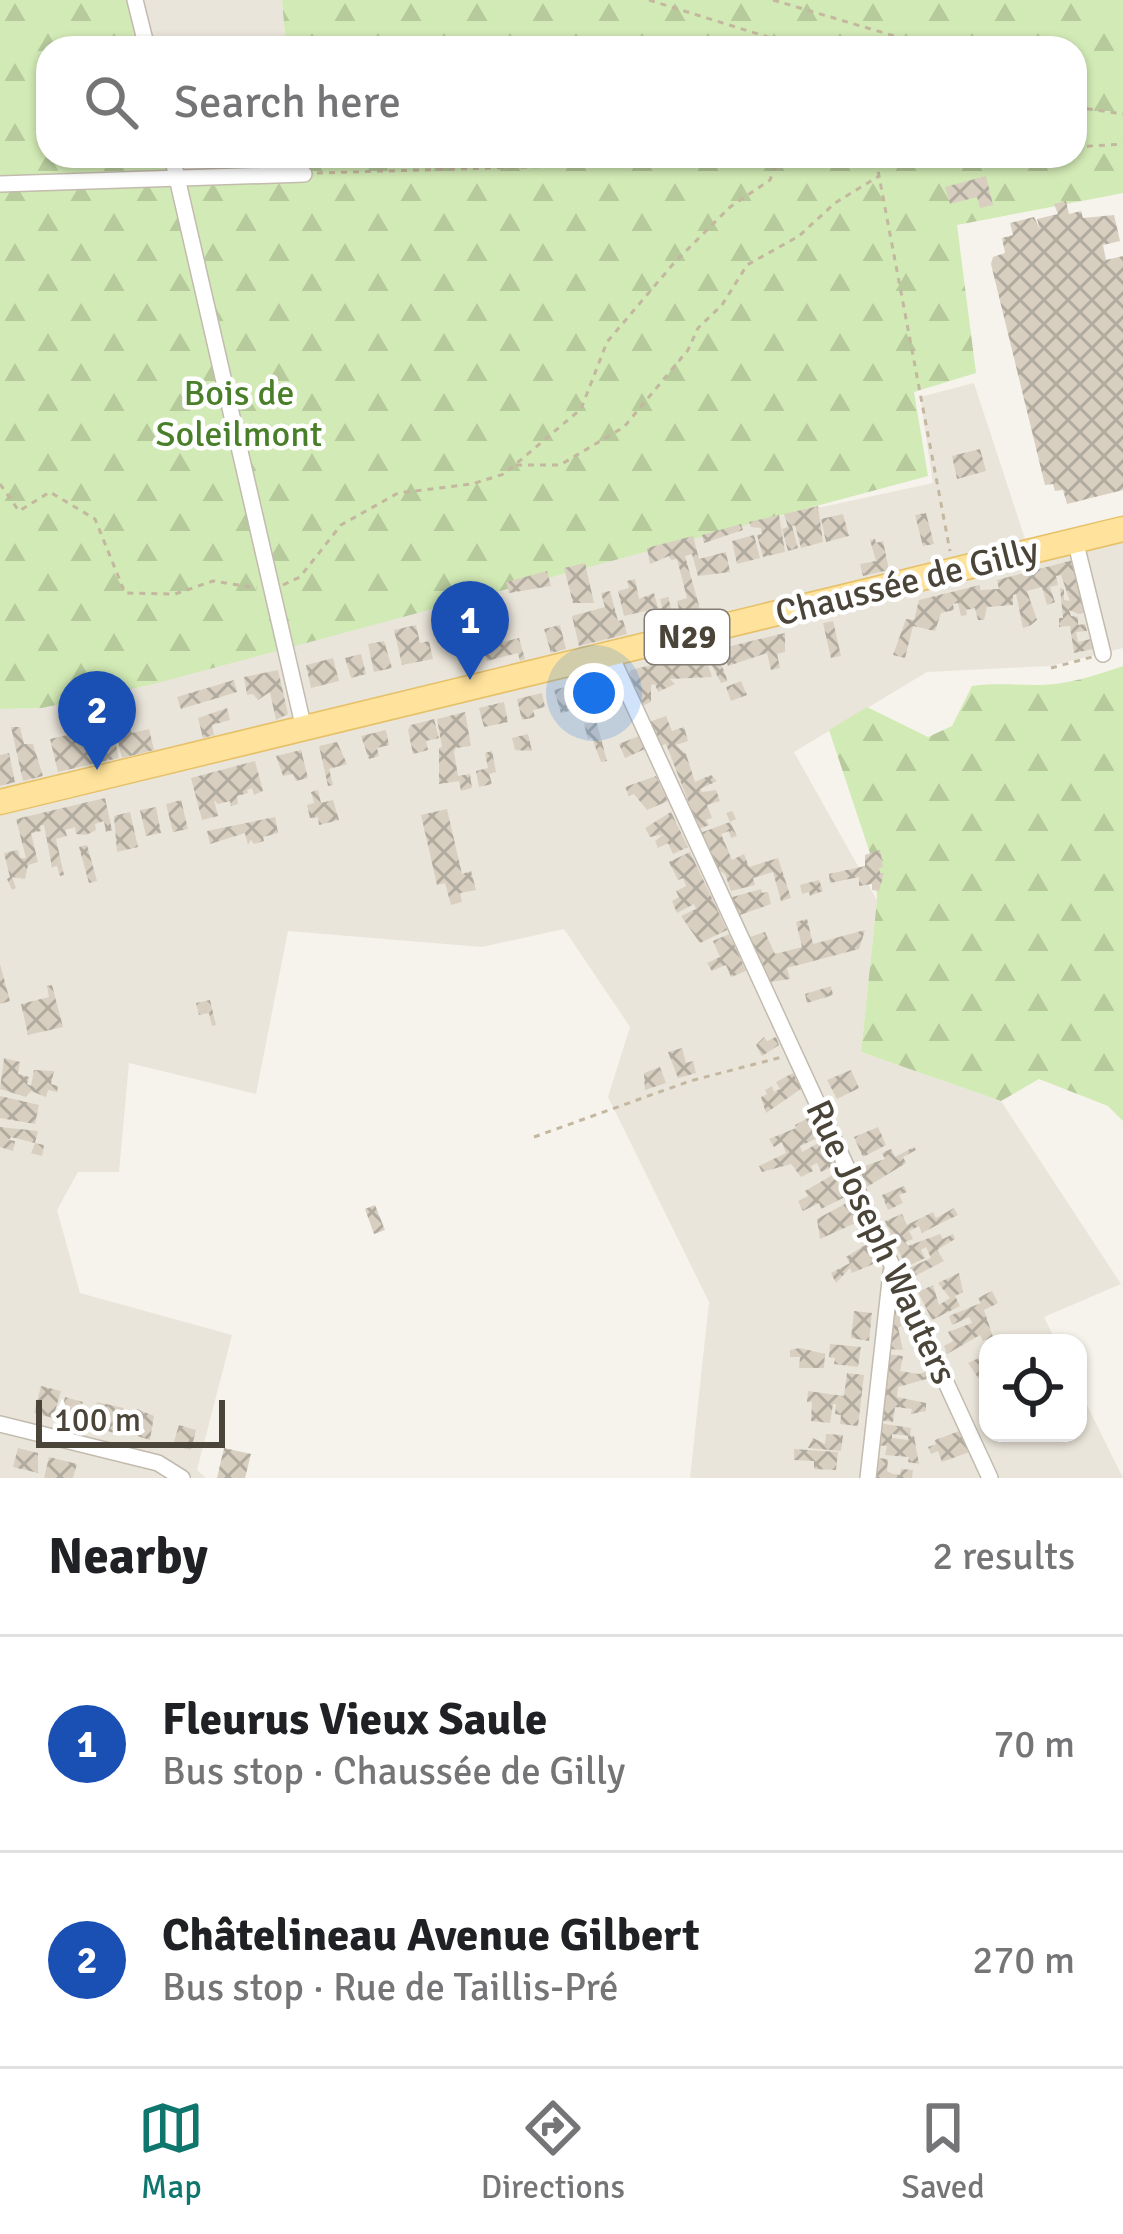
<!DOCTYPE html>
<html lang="en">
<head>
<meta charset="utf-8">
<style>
  body { margin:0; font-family:Signika,sans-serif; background:#f2f2f2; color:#202124 }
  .controls { position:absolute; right:36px; bottom:36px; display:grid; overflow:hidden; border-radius:24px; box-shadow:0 3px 9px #0004 }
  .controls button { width:108px; height:108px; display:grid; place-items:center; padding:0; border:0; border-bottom:3px solid #e0e0e0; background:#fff; color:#202124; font:60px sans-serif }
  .scale { position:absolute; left:36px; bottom:30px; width:189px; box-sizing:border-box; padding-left:12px; border:6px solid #4b4439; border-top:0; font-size:33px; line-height:42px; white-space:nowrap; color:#4b4439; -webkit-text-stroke:9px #fff; paint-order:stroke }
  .you { position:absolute; left:594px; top:693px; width:42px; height:42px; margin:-30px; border:9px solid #fff; border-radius:50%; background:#1a73e8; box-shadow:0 0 0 18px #1a73e833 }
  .badge { display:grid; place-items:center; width:78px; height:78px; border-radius:50%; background:#0f766e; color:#fff; font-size:39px; font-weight:700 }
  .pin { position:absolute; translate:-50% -99px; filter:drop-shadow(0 3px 6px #0008) }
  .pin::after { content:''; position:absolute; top:63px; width:42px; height:36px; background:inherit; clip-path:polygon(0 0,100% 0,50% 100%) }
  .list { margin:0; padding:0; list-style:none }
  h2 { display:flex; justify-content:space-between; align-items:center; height:156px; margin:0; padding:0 48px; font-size:51px }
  h2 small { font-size:39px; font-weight:400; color:#757577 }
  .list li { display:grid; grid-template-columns:78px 1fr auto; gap:36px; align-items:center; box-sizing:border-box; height:216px; padding:0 48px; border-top:3px solid #e0e0e0 }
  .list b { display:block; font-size:45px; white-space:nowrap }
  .list p { margin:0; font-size:39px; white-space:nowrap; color:#757577 }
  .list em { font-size:39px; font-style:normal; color:#757577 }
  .icon { flex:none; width:66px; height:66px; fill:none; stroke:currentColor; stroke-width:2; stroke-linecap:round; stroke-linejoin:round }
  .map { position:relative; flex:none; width:1123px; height:1478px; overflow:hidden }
  .search { position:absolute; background:#fff; box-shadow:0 3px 9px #0004; left:36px; right:36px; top:36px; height:132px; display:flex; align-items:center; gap:30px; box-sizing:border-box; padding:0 42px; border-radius:36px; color:#757577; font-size:45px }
  .sheet { height:588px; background:#fff }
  nav { display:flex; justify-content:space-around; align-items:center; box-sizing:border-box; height:168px; border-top:3px solid #e0e0e0; background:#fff; font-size:33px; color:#757577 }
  nav a { display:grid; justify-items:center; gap:6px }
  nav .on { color:#0f766e }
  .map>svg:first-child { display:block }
  .residential { fill:#eae5da }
  .forest { fill:url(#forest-firs) }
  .building { fill:url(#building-cross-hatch) }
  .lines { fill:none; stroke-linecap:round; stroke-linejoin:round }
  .street-casing { stroke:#c2bbae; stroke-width:18 }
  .primary-casing { stroke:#e6c16a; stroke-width:27 }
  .path { stroke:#c4b79f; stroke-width:3; stroke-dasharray:6 6; stroke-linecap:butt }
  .street { stroke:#fff; stroke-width:15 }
  .primary { stroke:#ffe39c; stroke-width:24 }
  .labels { text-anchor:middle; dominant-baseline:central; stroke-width:9; stroke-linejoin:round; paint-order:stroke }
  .shield { fill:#fff; stroke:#817c74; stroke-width:3 }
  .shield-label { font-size:33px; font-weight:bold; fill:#4b4439 }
  .park-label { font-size:36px; fill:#4a7f2a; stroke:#fff }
  .street-label { font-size:36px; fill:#4b4439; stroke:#fff }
</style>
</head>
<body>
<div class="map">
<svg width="1123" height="1478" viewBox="0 0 1123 1478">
  <defs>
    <pattern id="forest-firs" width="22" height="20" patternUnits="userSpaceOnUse" patternTransform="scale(3)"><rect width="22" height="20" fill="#d2eab5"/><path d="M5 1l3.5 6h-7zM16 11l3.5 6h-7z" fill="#b6ca9c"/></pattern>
    <pattern id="building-cross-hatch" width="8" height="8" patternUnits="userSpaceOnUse" patternTransform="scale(3)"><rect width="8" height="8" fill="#d8cfc1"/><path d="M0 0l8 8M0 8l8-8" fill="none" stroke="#b1aa9e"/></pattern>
  </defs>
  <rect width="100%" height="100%" fill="#f6f3ec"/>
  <!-- residential -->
  <g class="residential">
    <path d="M135,0H282L286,48H147Z"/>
    <path d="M172,156H296L297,173L177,177Z"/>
    <path d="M974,383L1029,551L1123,529V648L1050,666L927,672L794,752L877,900L861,1052L1001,1101L1121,1284L1044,1317L1057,1343H988V1433H1078V1387L1123,1478H690L709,1302L608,1097L630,1027L564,929L482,947L288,931L256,1094L129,1063L119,1172H78L57,1210L80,1293L232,1335L197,1470L206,1478H0V709L42,708L150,685L346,625L692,535L933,483L920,397Z"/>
  </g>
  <!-- forest -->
  <g class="forest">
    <path d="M0,0H135L147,48H48V156H172L176,176L297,172L296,156H1075V48H286L282,0H1123V193L957,225L976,373L914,392L928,476L150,685L42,708L0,709Z"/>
    <path d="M1123,666V1121L1108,1106L1039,1079L1001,1101L861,1052L877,900L876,871L829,730L867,707L928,737L952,726L972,686C996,683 1016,685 1039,685C1068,685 1096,675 1123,666Z"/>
  </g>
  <!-- building -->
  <g class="building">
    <path d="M986,176L993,205L980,208L977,197L950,204L945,187Z"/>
    <path d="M1066,201L1069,214L1081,211L1083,218L1114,215L1120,241L1103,245L1106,260L1123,256V490L1067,504L1063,490L1055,491L1053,484L1045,485L991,264L993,257L1005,253L1002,238L1013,235L1010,223L1034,217L1040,229L1037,219L1058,214L1054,204Z"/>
    <path d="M980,449L986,471L957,479L952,456Z"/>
    <path d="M818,506L823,542L801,548L795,525L792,526L798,548L788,551L782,529L788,527L784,514Z"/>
    <path d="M926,513L934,544L923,546L915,515Z"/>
    <path d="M843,514L849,536L826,542L821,519Z"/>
    <path d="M779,515L785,552L763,557L757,535L762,534L761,528L751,527L749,522Z"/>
    <path d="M741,524L743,530L704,543L702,535Z"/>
    <path d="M754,535L760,558L737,564L732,541Z"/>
    <path d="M693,536L699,559L726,552L730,572L698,576L692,554L685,556L702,616L682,621L677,601L687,598L677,559L671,560L669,556L650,564L647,548Z"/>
    <path d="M875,539L876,543L883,541L889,570L863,576L860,564L876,561L870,540Z"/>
    <path d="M1077,559L1088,612L1079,614L1069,610L1071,616L1078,617V625L1085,624L1087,631L1076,632L1078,642L1095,638L1098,648L1074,653L1070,626L1059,627V618H1063L1060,588L1064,589V600L1070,601L1061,575L1056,576L1058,585L1050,587L1055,602L1047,605L1042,587L1027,591L1037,620L1031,625L1023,628L1016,594L1013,595V605L987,607L984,620H978L975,608L966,610L967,615L961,616L958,603L953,604L954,610L941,613L935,631L913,626L905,658L893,655L906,619L914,620L919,600L980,585V590L999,589L997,580Z"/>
    <path d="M585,563L594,603H573L564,568Z"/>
    <path d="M547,571L551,586L509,593L506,582Z"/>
    <path d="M635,579L639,599L654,593L658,608L624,616L618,591L629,588L627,581Z"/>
    <path d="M610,591L618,621L623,620L627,634L579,646L572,616L605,607L601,593Z"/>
    <path d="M668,597L675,622L666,625L660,599Z"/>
    <path d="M833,621L841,656L831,658L823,623Z"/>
    <path d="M416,625L420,643L429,641L433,659L402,665L394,630Z"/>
    <path d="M560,625L566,649L551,653L544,629Z"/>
    <path d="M785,633V652L777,654L780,668L771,670L767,653L728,666L723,648Z"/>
    <path d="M519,638L525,659L520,661L518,653L487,661L483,647Z"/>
    <path d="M384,641L392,668L374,672L368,644Z"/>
    <path d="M715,650L726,676L727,681L721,683L705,652Z"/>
    <path d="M704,652L712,677L670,679L675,684L658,692L655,684L651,685V702L642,706L628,675L631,670Z"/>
    <path d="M361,654L366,674L351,678L345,658Z"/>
    <path d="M333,658L339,681L311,688L306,665Z"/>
    <path d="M278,670L288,714L276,720L270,692L258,700L253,694L247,695L244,677Z"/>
    <path d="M613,675L622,699L610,702L608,695L592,701L586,681Z"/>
    <path d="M234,680L237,692L181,709L177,697Z"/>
    <path d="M741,681L747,695L731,701L726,687Z"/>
    <path d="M579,683L585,707L561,713L554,690Z"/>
    <path d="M542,693L545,707L533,710L535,717L522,720L517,699Z"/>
    <path d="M504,702L508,722L484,727L479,708Z"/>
    <path d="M227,708L230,720L212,725L214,735L203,738L198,718Z"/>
    <path d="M465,712L471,746L456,748L454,752L458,776L470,774L472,788L461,791L459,781L439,784V748L442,747L437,719Z"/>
    <path d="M666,716L672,731L684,727L688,741L676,745L686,754L695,782L711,775L717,781L700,789L702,792L716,790L720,801L707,805L712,818L706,820L709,825L699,829L666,744L660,746L649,722Z"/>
    <path d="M434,719L439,738L426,741L428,750L413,754L408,730L411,725Z"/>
    <path d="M125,720L132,733L149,729L154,750L122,758L117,737L122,736L119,721Z"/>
    <path d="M596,720L607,761L601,762L592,738L588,739L584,724Z"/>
    <path d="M111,725L119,758L58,772L50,739Z"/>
    <path d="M11,727H20L24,744H33L43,776L23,781Z"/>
    <path d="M386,730L389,745L377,748L379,756L369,759L361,736Z"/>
    <path d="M528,734L532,751L515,750L512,738Z"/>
    <path d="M639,736L645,749L625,758L619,744Z"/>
    <path d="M337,742L347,764L329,769L333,785L328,786L319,746Z"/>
    <path d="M301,750L308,778L296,781L293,774L283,776L276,756Z"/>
    <path d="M492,751L496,772L489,774L492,784L479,787L476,771L488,768L485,753Z"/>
    <path d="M9,753L15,782L0,786V755Z"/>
    <path d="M255,761L263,791L254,795L252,788L247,790L248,793L237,796L238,804L231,806L230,801L218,804L214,800L218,816L202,820L191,778Z"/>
    <path d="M656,776L668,801L647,810L634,794L629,796L625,787Z"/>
    <path d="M318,790L321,803L333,800L339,820L319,825L318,817L310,818L307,805L314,803L311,792Z"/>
    <path d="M105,798L112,830L106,832L104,821L95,824L96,830L86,835L76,834L75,827L65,830L67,836L56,839L64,875L60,876L57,866L52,867L44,825L40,826L41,831L31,833L38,862L28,865L25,879L12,877L16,888L12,890L7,879L10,877L4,853L18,850L20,858H26L16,819Z"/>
    <path d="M181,800L188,829L173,832L166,804Z"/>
    <path d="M156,807L161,833L146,836L140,810Z"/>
    <path d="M447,809L462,874L471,871L476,890L460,893L462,902L451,905L445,883L437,885L421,815Z"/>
    <path d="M732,811L736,819L730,822L737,836L731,838L729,831L721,834L732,860L744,854L749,867L778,858L791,898L781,901L773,872L753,878L755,885L731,891L725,874L715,868L700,833L730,822L726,813Z"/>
    <path d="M130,812L138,847L117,852L114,816Z"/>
    <path d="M671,812L688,847L673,854L668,843L658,848L655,841L664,834L650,837L645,828Z"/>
    <path d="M275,817L278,833L263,837L264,841L254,844L251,840L248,845L245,833L210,844L207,831Z"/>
    <path d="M87,845L97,881L89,883L79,847Z"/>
    <path d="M880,850L883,867L879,868L880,873H884L879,891L872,890V884L859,886V877L830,883L829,874L865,866V855Z"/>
    <path d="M690,852L727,930L700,943L681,916L696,909L694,904L677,913L672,901L679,897L676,891L686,886L683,878L678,880L669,862Z"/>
    <path d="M819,880L823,891L810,896L809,892L802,894L800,885Z"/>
    <path d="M761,889L762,893L768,892L771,904L737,916L729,898Z"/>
    <path d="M807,919L813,944L865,930L859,949L787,968L790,979L770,982L747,938L765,932L775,954L802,947L796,922Z"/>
    <path d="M729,934L746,971L731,977L726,965L712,971L707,963L720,957L713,941Z"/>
    <path d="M0,964L10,1001L0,1004Z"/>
    <path d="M52,985L63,1027L28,1035L21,1004L49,997L47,986Z"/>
    <path d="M831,986L833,995L807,1003L805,994Z"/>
    <path d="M210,1000L216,1025L212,1026L209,1013L199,1015L196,1003Z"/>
    <path d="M764,1037L767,1041L776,1037L779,1045L762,1056L756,1045Z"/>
    <path d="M682,1048L686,1063L693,1061L696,1073L678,1078L668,1052Z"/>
    <path d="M4,1058L20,1062L18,1074L29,1077L27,1084L31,1086L34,1070L54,1071L51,1084L58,1086L57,1092L48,1090L46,1097L31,1091L26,1097L0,1089Z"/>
    <path d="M660,1067L666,1083L645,1090L644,1073Z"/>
    <path d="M851,1070L859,1088L837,1099L827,1080Z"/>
    <path d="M793,1073L801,1089L766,1113L761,1097L767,1094L765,1090L772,1086L774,1092L780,1089L776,1082Z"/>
    <path d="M0,1096L39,1105L35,1124L0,1118Z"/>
    <path d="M812,1116L822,1136L800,1146L802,1152L824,1140L836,1165L821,1172L817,1163L811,1166L813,1171L801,1177L791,1164L762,1172L759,1166L786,1153L782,1142L774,1147L769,1139L796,1128L795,1125Z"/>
    <path d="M0,1127L38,1131L35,1143L44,1145L42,1156L31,1153L35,1143L11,1137L9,1140L15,1141L13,1151L0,1147Z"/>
    <path d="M878,1127L886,1145L863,1157L854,1137Z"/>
    <path d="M914,1147L916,1150L903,1157L906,1163L867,1187L859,1168L885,1159L882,1153L891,1149L895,1157Z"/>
    <path d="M834,1174L845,1197L821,1209L819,1203L803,1211L798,1201L808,1196L805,1191Z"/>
    <path d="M904,1186L907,1192L899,1195L903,1203L888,1210L882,1195Z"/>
    <path d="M852,1200L862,1220L820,1239L817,1219Z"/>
    <path d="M375,1205L385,1230L374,1234L365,1209Z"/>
    <path d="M954,1208L958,1215L939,1224L922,1233L919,1226L909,1231L913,1239L905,1242L908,1246L940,1234L943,1239L953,1234L955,1239L937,1250L944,1261L911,1278L907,1269L931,1258L926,1247L921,1250L925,1258L906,1267L885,1221L902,1214L907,1225L933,1212L936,1218Z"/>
    <path d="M872,1241L878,1262L852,1273L850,1268L836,1283L831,1273L850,1263L846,1257Z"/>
    <path d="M959,1273L963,1292L955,1296L960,1306L932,1320L918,1292L933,1285L939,1305L950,1298L938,1283Z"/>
    <path d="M992,1291L998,1303L984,1310L993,1337L983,1341L980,1335L947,1354L944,1346L953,1341L948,1332L972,1323L969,1317L952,1325L949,1316L981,1303L978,1298Z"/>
    <path d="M894,1303H902L910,1321L898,1328L903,1350L889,1349Z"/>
    <path d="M854,1311L872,1313L869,1341L851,1338Z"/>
    <path d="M830,1344L861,1347L858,1367L834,1364L835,1358L829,1357Z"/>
    <path d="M800,1348L825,1354L824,1368H799L800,1357H790V1350Z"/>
    <path d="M886,1354L903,1356L900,1371L918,1374L929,1371L930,1378L898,1387L897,1397L926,1403V1411L911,1414L912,1409L895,1407L893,1422L878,1420Z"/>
    <path d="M988,1354V1386L985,1388L968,1363Z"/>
    <path d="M847,1373L864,1375L858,1426L840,1424L841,1415L835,1414L836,1404H833L830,1423L811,1421L812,1402H807L808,1391L844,1396Z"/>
    <path d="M41,1386L61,1391L53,1418L34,1413Z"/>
    <path d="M65,1397L83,1402L80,1409L88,1411L84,1426L64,1420L66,1415L61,1414Z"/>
    <path d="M97,1402L124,1408L118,1434L95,1428L96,1423L91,1422Z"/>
    <path d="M137,1409L154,1416L150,1440L134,1435L136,1429L132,1428Z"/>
    <path d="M878,1423L911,1428L910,1436L892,1434V1438L908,1440V1435L914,1436L919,1464L908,1462L909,1457L885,1455L887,1446L875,1445Z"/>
    <path d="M179,1425L196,1430L191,1450L173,1445Z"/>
    <path d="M962,1430L972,1451L942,1462L938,1451L931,1454L928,1447L936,1444L935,1440Z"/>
    <path d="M826,1434L843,1435L841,1451L808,1448L813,1438L825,1444Z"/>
    <path d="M18,1448L38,1453V1473L13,1467Z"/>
    <path d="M224,1448L251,1454L245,1478H217Z"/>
    <path d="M794,1449L838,1452L836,1470L814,1469V1461L794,1460Z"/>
    <path d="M49,1457L77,1464L73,1478H44Z"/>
    <path d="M877,1458L888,1459L887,1471L893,1474L900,1475L901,1469L913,1470L912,1478H874Z"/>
  </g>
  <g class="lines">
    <!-- street casing -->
    <g class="street-casing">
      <g id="street">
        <path d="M135,0L147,48"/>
        <path d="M172,156L304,729"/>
        <path d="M0,184L304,174"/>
        <path d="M1075,540L1103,654"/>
        <path d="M611,656L990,1478"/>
        <path d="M0,1424L158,1463L182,1478"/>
        <path d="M868,1478L891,1272"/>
      </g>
    </g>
    <!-- primary casing -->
    <g class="primary-casing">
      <path id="primary" d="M0,802L1123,529"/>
    </g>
    <!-- path -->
    <g class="path">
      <path d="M649,0L803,48"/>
      <path d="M773,0L935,48"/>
      <path d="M1075,107L1123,114"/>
      <path d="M1075,147L1123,144"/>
      <path d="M876,160L950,551"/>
      <path d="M317,173L909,156"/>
      <path d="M516,465H560L624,427L688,350L698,328L722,305L747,265L799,236L835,203L879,176"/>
      <path d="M0,484L19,511L50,492L95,519L125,593L175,594L213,581L257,588"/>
      <path d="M283,585L300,577L341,525L398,493L472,484L504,474L581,409L607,342L674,263L730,207L770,180L777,161"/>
      <path d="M1051,668L1092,657"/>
      <path d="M534,1137L690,1081L782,1057"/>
    </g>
    <!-- street -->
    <use href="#street" class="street"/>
    <!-- primary -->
    <use href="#primary" class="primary"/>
  </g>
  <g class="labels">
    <!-- shield labels -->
    <rect class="shield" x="645" y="610" width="84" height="54" rx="9"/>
    <g class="shield-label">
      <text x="687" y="637">N29</text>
    </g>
    <!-- park labels -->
    <g class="park-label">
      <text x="239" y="393">Bois de<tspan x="239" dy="41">Soleilmont</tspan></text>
    </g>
    <!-- street labels -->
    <g class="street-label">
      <text transform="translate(907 582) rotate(-14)">Chaussée de Gilly</text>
      <text transform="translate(881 1242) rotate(65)">Rue Joseph Wauters</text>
    </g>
  </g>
</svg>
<div class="controls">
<button><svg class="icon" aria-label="locate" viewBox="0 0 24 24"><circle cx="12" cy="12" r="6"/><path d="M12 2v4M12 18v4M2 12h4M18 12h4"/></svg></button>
</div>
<div class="scale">100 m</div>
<div class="you"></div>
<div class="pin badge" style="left:470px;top:680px;background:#1a4fb4">1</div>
<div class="pin badge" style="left:97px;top:770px;background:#1a4fb4">2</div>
<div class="search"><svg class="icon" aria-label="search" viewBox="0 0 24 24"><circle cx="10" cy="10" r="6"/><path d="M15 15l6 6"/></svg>Search here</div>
</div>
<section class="sheet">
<h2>Nearby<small>2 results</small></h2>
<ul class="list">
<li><span class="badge" style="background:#1a4fb4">1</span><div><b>Fleurus Vieux Saule</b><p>Bus stop · Chaussée de Gilly</p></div><em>70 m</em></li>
<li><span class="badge" style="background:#1a4fb4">2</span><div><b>Châtelineau Avenue Gilbert</b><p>Bus stop · Rue de Taillis-Pré</p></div><em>270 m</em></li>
</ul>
</section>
<nav>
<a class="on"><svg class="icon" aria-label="map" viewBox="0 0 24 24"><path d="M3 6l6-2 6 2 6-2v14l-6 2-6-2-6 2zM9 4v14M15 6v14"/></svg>Map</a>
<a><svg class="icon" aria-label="directions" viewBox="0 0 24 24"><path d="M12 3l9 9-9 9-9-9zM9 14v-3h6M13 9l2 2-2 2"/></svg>Directions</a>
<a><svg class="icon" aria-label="saved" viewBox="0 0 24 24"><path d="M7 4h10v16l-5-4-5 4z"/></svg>Saved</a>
</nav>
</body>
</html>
